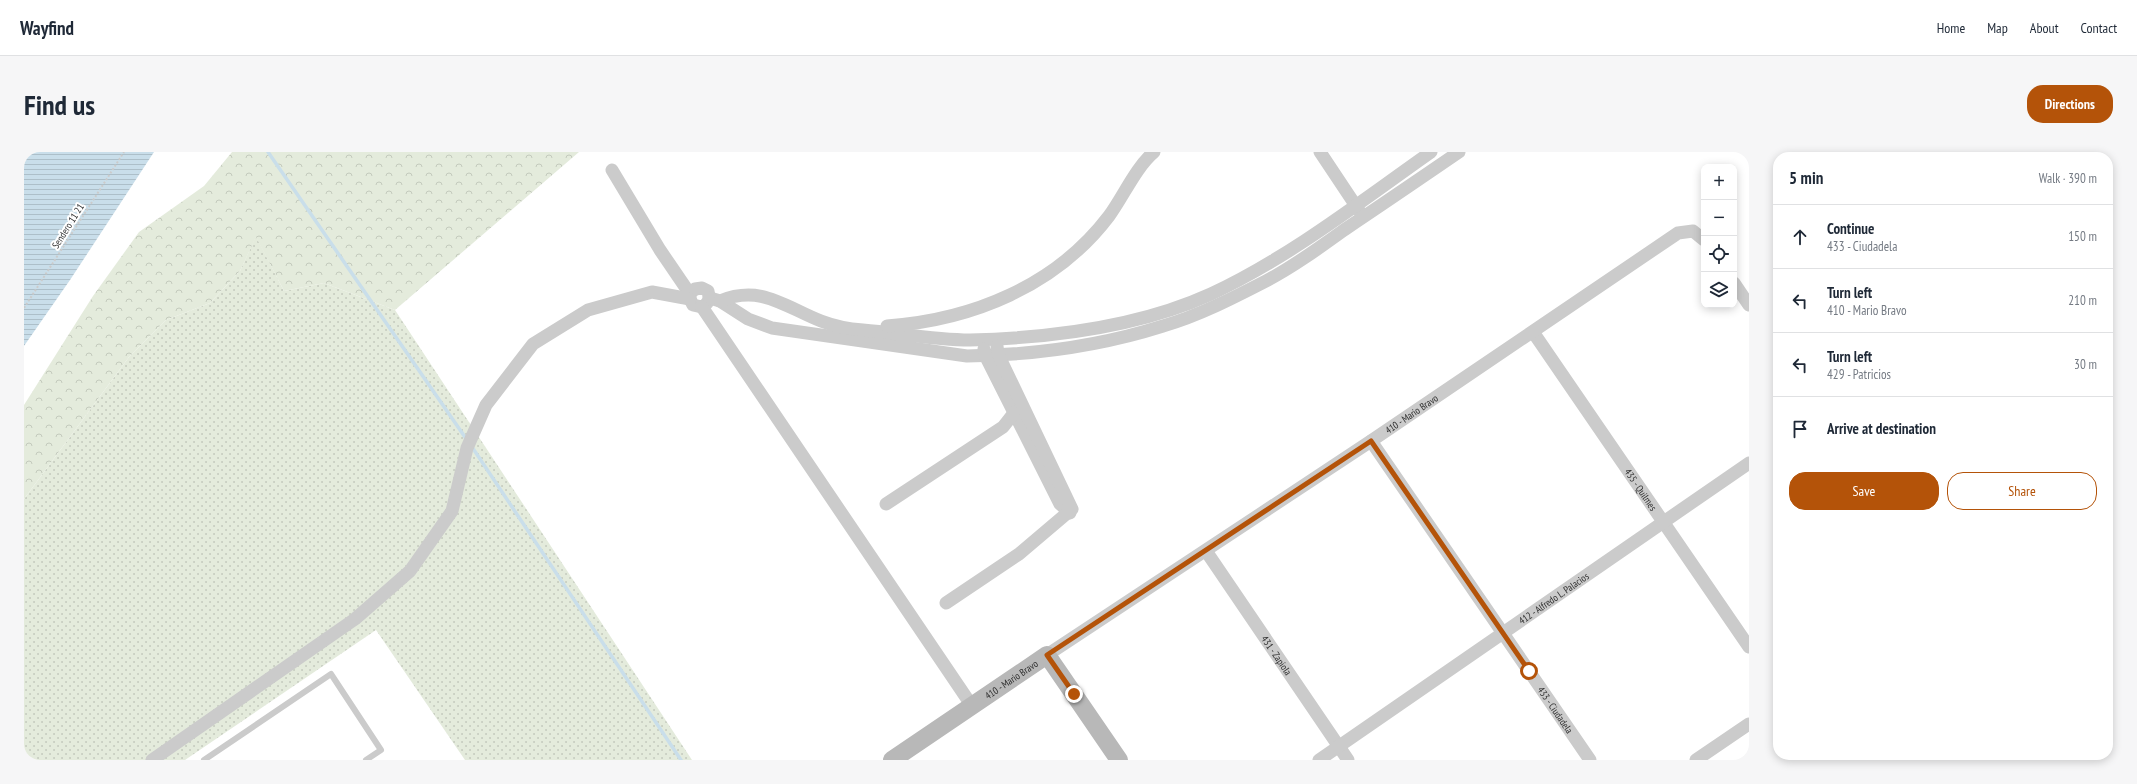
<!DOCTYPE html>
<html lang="en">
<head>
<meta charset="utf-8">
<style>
  body { margin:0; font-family:"PT Sans Narrow",sans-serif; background:#f6f6f7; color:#1f2937 }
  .controls { position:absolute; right:12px; top:12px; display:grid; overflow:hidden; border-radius:8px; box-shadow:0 2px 10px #0003 }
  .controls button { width:36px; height:36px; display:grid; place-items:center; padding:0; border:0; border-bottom:1px solid #e0e1e3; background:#fff; color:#1f2937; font:20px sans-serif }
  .stop { position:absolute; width:12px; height:12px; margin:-9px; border:3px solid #b45309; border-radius:50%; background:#fff }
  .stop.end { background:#b45309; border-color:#fff; box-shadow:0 1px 4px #0008 }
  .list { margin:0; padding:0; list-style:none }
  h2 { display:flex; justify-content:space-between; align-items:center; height:52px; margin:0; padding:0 16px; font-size:17px }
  h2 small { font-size:13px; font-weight:400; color:#747a83 }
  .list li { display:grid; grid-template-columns:26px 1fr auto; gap:12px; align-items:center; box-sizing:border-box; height:64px; padding:0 16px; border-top:1px solid #e0e1e3 }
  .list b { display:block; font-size:15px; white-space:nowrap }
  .list p { margin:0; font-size:13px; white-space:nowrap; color:#747a83 }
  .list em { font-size:13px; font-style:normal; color:#747a83 }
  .actions { display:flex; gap:8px; padding:12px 16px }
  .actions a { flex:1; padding:9px 0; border:1px solid #b45309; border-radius:16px; text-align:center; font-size:14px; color:#b45309 }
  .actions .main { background:#b45309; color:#fff }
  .icon { flex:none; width:22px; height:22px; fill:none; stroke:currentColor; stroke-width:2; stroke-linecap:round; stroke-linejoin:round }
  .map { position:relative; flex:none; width:1725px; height:608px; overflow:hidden; border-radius:16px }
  header { display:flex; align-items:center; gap:24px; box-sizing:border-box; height:56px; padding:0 20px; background:#fff; border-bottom:1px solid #e0e1e3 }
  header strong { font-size:19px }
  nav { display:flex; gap:22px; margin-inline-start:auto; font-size:14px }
  .intro { display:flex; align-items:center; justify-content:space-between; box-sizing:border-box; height:96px; padding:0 24px }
  h1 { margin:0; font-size:28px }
  .button { padding:10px 18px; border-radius:16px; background:#b45309; color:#fff; font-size:14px; font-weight:700 }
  main { display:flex; gap:24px; padding:0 24px }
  aside { flex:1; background:#fff; border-radius:16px; box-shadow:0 2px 10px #0003 }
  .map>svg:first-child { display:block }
  .grass { fill:url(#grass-dots) }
  .forest { fill:url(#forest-crowns) }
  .water { fill:url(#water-rules) }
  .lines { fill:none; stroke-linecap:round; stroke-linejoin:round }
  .stream { stroke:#c9deea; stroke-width:3.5 }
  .path { stroke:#cbcbcb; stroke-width:2; stroke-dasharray:2 2; stroke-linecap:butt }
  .lane { stroke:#cbcbcb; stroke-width:6 }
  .street { stroke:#cbcbcb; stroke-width:13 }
  .secondary { stroke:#b8b8b8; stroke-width:18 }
  .route { stroke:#b45309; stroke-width:5 }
  .labels { text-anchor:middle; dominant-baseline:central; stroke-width:4; stroke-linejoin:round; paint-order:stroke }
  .street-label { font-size:10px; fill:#2e2e2e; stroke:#fff }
</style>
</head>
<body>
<header>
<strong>Wayfind</strong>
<nav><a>Home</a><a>Map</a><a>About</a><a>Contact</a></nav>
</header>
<div class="intro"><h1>Find us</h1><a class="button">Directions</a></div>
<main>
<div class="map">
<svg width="1725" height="608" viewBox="0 0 1725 608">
  <defs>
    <pattern id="grass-dots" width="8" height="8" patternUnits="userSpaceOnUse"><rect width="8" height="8" fill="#e4ebdc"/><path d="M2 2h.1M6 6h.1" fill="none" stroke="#c4cabd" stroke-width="1.8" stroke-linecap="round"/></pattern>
    <pattern id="forest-crowns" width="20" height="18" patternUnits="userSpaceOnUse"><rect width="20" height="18" fill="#e4ebdc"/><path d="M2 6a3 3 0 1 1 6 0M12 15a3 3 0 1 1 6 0" fill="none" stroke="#c4cabd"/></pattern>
    <pattern id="water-rules" width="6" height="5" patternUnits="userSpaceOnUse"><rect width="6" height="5" fill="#c9deea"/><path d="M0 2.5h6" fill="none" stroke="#adbfc9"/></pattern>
  </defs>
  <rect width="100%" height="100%" fill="#fff"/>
  <!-- grass -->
  <path class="grass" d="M232,84L260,139L300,131L371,158L668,608H441L352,478L161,608H0V347L105,205L142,168L186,151L216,119Z"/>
  <!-- forest -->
  <path class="forest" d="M208,0H555L371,158L300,131L260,139L232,85L216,119L186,151L142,168L105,205L0,347V253L69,144L115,80L180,34Z"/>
  <!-- water -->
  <path class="water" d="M0,0H130L46,128L0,194Z"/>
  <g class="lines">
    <!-- stream -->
    <g class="stream">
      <path d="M244,0L443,288"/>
      <path d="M448,295L657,608"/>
    </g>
    <!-- path -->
    <path class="path" d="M0,156L100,0"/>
    <!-- lane -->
    <path class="lane" d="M180,608L307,522L357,598L342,608"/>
    <!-- street -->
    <g class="street">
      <path d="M1296,0L1336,60"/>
      <path d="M588,18L636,98L666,142V147L669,153L678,155C685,151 686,147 684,139L678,136L671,137L666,142"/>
      <path d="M1710,131L1725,153"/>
      <path d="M686,146L696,149L724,167L748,176L943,204C1009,203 1076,194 1139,174C1174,164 1209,146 1242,129C1269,115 1295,96 1320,78C1359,52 1397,26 1435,0"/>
      <path d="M696,149C737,132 761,155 797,169C810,174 825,177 839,178C874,181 910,188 946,188C1024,186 1115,175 1187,142C1266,105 1336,50 1407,0"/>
      <path d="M678,155L948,554"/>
      <path d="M863,174C948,168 1032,134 1085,64C1099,45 1112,15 1130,0"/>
      <path id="s1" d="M1509,180L1725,495"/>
      <path d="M960,197L961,203L1036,352L1046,361"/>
      <path id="s2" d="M1347,289L1566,608"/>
      <path d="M862,352L979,275L990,261L997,258"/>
      <path id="s3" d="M1182,399L1324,608"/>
      <path d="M922,451L995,402L1048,357L974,202L973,194"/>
      <path id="s4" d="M1023,503L1347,289L1654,81L1669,79L1680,88"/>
      <path d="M128,608L331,467L386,419L428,359L443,296L462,253L509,192L564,158L628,140L666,147"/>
      <path id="s5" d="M1295,608L1725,311"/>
      <path d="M1672,608L1725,572"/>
    </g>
    <!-- secondary -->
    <path class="secondary" id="s6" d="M868,608L1023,503L1095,608"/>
  </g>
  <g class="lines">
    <!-- route -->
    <path class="route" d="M1050,542L1023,503L1347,289L1505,519"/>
  </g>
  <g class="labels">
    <!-- street labels -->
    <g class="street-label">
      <text transform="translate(44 74) rotate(-58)">Sendero 11 21</text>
      <text stroke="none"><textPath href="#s4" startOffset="437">410 - Mario Bravo</textPath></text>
      <text stroke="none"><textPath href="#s1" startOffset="191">435 - Quilmes</textPath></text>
      <text stroke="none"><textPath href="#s5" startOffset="285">412 - Alfredo L. Palacios</textPath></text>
      <text stroke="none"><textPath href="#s3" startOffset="126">431 - Zapiola</textPath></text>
      <text stroke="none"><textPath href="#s6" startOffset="144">410 - Mario Bravo</textPath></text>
      <text stroke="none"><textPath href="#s2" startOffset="326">433 - Ciudadela</textPath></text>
    </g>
  </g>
</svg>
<div class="controls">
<button>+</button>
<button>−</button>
<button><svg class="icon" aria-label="locate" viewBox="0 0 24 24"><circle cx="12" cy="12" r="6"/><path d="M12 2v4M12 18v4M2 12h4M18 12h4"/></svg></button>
<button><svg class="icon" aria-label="layers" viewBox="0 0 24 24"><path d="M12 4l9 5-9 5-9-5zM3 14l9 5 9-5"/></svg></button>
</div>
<div class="stop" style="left:1505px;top:519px"></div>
<div class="stop end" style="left:1050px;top:542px"></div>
</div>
<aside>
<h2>5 min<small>Walk · 390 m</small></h2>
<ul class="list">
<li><svg class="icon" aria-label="ahead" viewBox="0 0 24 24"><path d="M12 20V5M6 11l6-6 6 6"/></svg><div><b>Continue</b><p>433 - Ciudadela</p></div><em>150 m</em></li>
<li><svg class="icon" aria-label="left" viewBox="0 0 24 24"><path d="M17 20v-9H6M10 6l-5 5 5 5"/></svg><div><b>Turn left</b><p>410 - Mario Bravo</p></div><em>210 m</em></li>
<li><svg class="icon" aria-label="left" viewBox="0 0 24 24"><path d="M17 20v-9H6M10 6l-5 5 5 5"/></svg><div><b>Turn left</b><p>429 - Patricios</p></div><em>30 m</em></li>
<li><svg class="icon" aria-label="arrive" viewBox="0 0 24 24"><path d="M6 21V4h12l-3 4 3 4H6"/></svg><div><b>Arrive at destination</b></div></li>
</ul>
<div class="actions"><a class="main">Save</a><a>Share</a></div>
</aside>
</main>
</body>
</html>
